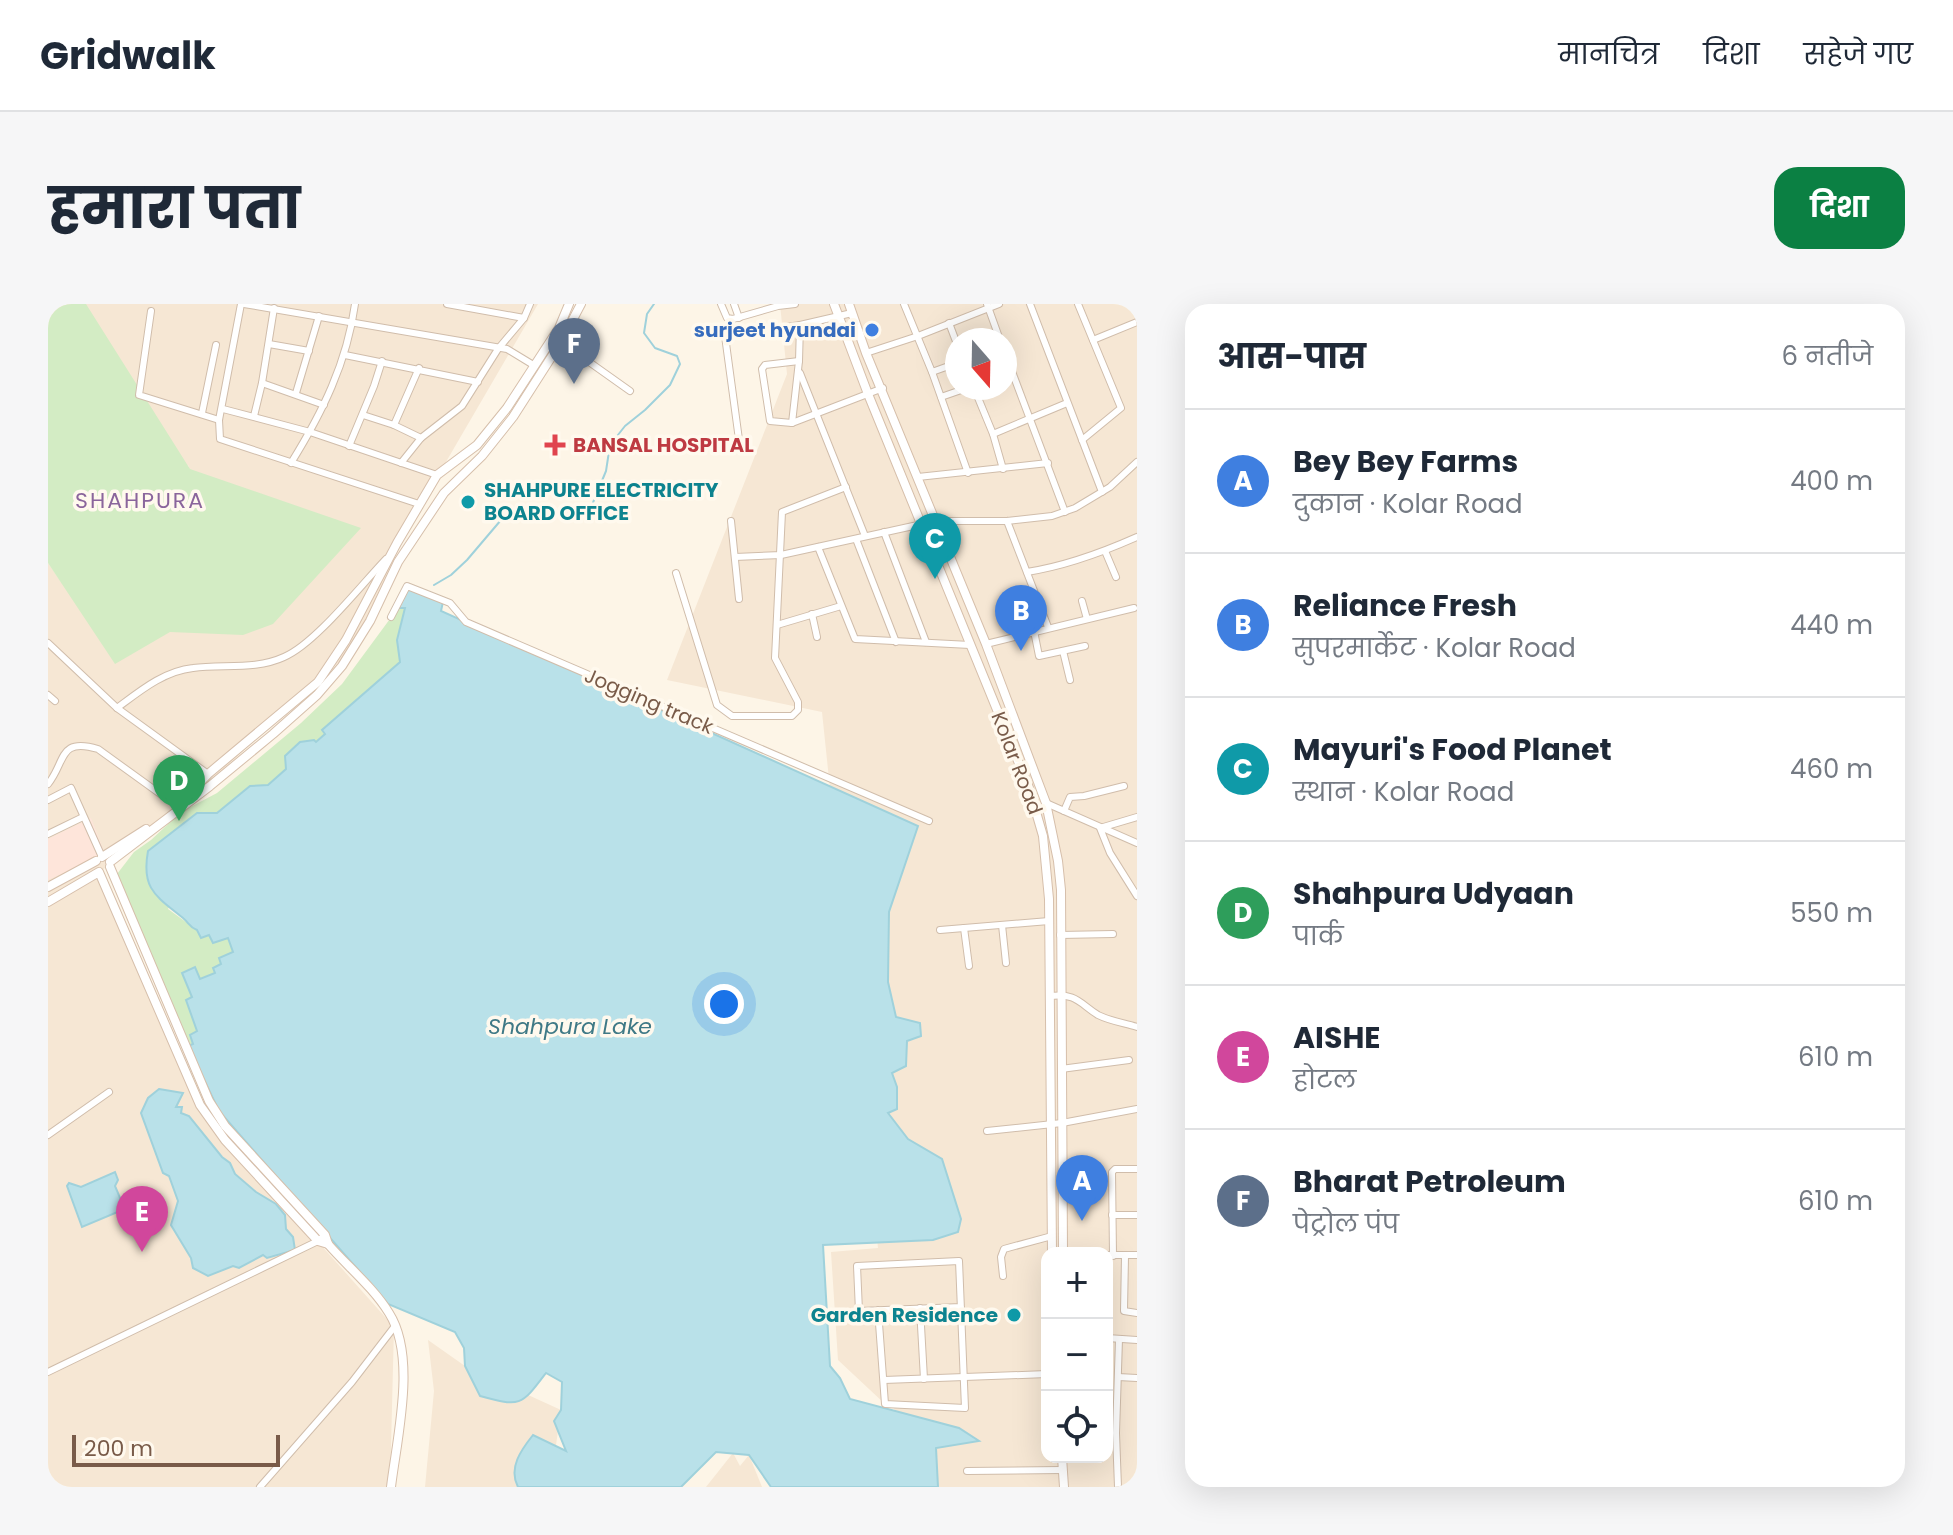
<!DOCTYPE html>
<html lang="hi">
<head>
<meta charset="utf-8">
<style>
  body { margin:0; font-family:Poppins,"Noto Sans Devanagari",sans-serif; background:#f6f6f7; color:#1f2937 }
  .controls { position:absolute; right:24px; bottom:24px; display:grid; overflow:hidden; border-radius:16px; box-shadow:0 8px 32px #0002 }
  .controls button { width:72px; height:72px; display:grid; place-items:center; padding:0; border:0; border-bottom:2px solid #e0e1e3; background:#fff; color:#1f2937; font:40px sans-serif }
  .compass { position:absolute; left:897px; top:24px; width:72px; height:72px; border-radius:50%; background:#fff; box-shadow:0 8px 32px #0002; rotate:160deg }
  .scale { position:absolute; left:24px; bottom:20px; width:208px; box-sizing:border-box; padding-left:8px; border:4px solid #795b49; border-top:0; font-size:22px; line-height:28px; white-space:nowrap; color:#795b49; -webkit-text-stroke:6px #fff9ee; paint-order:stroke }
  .you { position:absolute; left:676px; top:700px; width:28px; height:28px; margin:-20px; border:6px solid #fff; border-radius:50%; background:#1a73e8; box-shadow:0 0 0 12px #1a73e833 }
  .badge { display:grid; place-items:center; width:52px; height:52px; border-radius:50%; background:#0b8043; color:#fff; font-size:26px; font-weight:700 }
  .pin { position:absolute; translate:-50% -66px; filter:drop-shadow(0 2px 4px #0008) }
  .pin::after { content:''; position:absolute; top:42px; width:28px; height:24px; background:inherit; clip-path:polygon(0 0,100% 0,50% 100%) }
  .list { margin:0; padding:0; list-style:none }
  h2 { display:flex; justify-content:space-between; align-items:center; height:104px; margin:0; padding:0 32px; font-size:34px }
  h2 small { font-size:26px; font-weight:400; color:#747a83 }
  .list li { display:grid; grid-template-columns:52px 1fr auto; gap:24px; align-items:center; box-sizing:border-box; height:144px; padding:0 32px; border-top:2px solid #e0e1e3 }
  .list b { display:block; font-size:30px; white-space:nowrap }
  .list p { margin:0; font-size:26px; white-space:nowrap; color:#747a83 }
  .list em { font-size:26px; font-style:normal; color:#747a83 }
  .icon { flex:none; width:44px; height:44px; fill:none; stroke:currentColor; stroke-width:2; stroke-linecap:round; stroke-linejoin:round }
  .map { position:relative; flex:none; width:1089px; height:1183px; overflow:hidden; border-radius:24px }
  header { display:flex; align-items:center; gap:48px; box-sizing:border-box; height:112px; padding:0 40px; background:#fff; border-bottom:2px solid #e0e1e3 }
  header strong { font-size:38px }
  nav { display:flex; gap:44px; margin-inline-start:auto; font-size:28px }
  .intro { display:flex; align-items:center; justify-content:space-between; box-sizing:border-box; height:192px; padding:0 48px }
  h1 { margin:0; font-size:56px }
  .button { padding:20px 36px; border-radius:24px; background:#0b8043; color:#fff; font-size:28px; font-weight:700 }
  main { display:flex; gap:48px; padding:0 48px }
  aside { flex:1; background:#fff; border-radius:24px; box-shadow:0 8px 32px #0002 }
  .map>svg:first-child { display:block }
  .residential { fill:#f6e7d4; fill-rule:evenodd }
  .commercial { fill:#fee5da }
  .green { fill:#d3ecc4 }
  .water { fill:#b9e1e9; stroke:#9fd1db; stroke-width:2 }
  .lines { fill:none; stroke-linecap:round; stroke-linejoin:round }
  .stream { stroke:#9fd1db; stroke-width:2 }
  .street-casing { stroke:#d0bdab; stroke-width:8 }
  .secondary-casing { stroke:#d6bfab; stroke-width:10 }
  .street { stroke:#fff; stroke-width:6 }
  .secondary { stroke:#fff; stroke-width:8 }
  .shop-dot { fill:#3f7fe0; stroke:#fff9ee; stroke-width:3 }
  .health-dot { fill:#e0444e; stroke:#fff9ee; stroke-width:3 }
  .culture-dot { fill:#0f9aa8; stroke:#fff9ee; stroke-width:3 }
  .labels { text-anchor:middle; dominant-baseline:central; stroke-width:7; stroke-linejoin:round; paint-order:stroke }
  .shop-label { font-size:20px; font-weight:bold; fill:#366cbe; stroke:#fff9ee; text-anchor:end }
  .health-label { font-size:20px; font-weight:bold; fill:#be3a42; stroke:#fff9ee; text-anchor:start }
  .culture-label { font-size:20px; font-weight:bold; fill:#0d838f; stroke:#fff9ee; text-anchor:start }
  .street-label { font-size:20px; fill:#795b49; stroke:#fff9ee }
  .neighbourhood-label { font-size:22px; letter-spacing:2px; fill:#8a659c; stroke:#fff9ee }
  .water-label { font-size:22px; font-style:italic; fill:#3f7986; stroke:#fff9ee }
</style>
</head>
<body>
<header>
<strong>Gridwalk</strong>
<nav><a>मानचित्र</a><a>दिशा</a><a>सहेजे गए</a></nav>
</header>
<div class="intro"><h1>हमारा पता</h1><a class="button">दिशा</a></div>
<main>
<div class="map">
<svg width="1089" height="1183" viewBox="0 0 1089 1183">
  <rect width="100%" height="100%" fill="#fdf5e7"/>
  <!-- residential -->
  <g class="residential">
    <path d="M0,0H490L363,218L303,347L166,474L52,568L154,800L272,940L346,1023L342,1183H0V259L13,278L141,162L9,111Z"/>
    <path d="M732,0H1089V1183H855L846,1102L837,1100L790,1056L783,948L830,944L774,408L619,376L739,70ZM909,36H957V84H909ZM999,949H1059V1153H999Z"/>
    <path d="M380,1036L417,1062L513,1106L502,1183H377L386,1087Z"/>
    <path d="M685,1149L692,1162L701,1151L714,1183H658Z"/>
  </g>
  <!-- commercial -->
  <path class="commercial" d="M43,514L57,550L0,576V535Z"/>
  <!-- green -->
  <g class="green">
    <path d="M0,0H38L142,165L313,224L225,320L195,331L122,328L67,360L0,259Z"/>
    <path d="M350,304H357L349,336L352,358L274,427L277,430L220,481L202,482L169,509L120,605L149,626L180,634L185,648L168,669L152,676L147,664L145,693L138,696L150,727L146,740L140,742L69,570L86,548L103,536L133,508L169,489L253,419L294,380Z"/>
  </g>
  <!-- water -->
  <g class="water">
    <path d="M360,285L395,298L393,307L870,522L841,608L840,678L848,713L872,719L873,732L859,737L858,762L844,769L849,783V805L840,809L860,835L894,855L913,915L910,928L885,936L775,941L782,1062L792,1074L802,1095L911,1124L931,1137L888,1144L890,1183H723L701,1151L668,1148L633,1183H470C460,1164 473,1146 485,1131L518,1147L506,1117L513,1106L514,1078L498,1069C473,1102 473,1103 432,1092L417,1062L416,1044L407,1028L340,1000L171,807L140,742L145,740L142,731L149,727L138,696L144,693L134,669L147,663L152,675L167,669L165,664L173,660L171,654L185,648L180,634L165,639L161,631L153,634L149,626C141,623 141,619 135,614C108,592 93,585 100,547L149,509H169L202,482L220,481L238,465L237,452L252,438L266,436L268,438L277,430L274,426L352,358L349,336L357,304H350Z"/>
    <path d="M111,785L135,789L128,803H134L133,809L141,812L174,853L182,859L187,870L208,888L228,900L237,911L238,925L245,933L247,946L219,954L215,951L191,964L185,962L160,972L145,964L143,954L123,921L130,897L121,872L115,869L93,809L100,794Z"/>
    <path d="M67,868L70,876L67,882L75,901L72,907L34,923L19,882L21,879L33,883Z"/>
  </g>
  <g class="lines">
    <!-- stream -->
    <path class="stream" d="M386,281L403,271L419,256L453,216L494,206L528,208L544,201L558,167L562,141L577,122L597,106L622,81L632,60L629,52L607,44L596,29L599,10L606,0"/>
    <!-- street casing -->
    <g class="street-casing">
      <g id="street">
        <path d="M193,0L171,116L172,135L371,200"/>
        <path d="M196,0L459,45L487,62"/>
        <path d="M399,0L476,14"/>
        <path d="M673,0L679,14L685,15L730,2L747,0"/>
        <path d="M686,0L691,14"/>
        <path d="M856,0L884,68L920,169"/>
        <path d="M939,0L952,36"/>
        <path d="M982,0L1054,188"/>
        <path d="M1030,0L1073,104L1034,136"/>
        <path d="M103,7L91,91L171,116"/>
        <path d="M901,19L909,40"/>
        <path d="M752,21L751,57L744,119L835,84"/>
        <path d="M1045,36L1089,18"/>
        <path d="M513,38L582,87"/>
        <path d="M221,40L261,47"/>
        <path d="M818,49L870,32L951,0"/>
        <path d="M957,49L1017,208"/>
        <path d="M297,51L430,78"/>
        <path d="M884,68L909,59"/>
        <path d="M752,69L817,232"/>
        <path d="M214,79L276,101"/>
        <path d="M926,84L945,130L955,165"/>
        <path d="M248,89L271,12"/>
        <path d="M893,93L919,84"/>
        <path d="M175,105L262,128L389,171"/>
        <path d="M154,109L168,41"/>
        <path d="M315,111L346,121L373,134"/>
        <path d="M206,112L214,79L226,4"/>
        <path d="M744,119L722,117L714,65L717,61L751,57"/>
        <path d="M346,121L371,64"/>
        <path d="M945,130L1019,99"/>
        <path d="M301,142L326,82L334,57"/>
        <path d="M692,143L677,32L752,21L804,9"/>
        <path d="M243,159C274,109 299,59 307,0"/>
        <path d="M353,159L373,134L414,102L450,45L476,14L482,0"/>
        <path d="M870,173L1000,159"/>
        <path d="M683,217L691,295"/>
        <path d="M959,217L1000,323"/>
        <path d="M836,228L878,338"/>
        <path d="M808,235L848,338"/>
        <path d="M770,243L807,335L922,341"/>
        <path d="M1057,247L1068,273"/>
        <path d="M687,253L733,251L888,217H959L1004,212L1027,204L1062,183L1089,158"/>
        <path d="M979,268C1018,262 1053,249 1089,233"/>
        <path d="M628,269L669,401L684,412H744L750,406V398L727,354L734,208L798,183"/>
        <path d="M1034,297L1039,315"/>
        <path d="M764,310L769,333"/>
        <path d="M343,313L359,282L402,299L418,318L881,517"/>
        <path d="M729,321L793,302"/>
        <path d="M986,327L991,352L1037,342"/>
        <path d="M0,339L69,404L160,470"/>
        <path d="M938,340L1086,304"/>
        <path d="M1015,347L1022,376"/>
        <path d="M0,391L7,397"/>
        <path d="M69,404C92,387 116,367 145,364C175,360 208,366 236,353C267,340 313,281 338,255"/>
        <path d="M0,480C18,458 10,433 50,445L129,502"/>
        <path d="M0,496L23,484L54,553"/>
        <path d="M998,499L1089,539"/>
        <path d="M1016,507L1022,493L1036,492L1076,482"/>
        <path d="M1089,513L1052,524L1062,549L1089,592"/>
        <path d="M0,530L35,513"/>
        <path d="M954,621L958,659"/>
        <path d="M916,624L921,662"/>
        <path d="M892,626L1001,617"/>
        <path d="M1012,631L1065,630"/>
        <path d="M1002,692C1029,689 1031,699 1050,711C1062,717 1076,719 1089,723"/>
        <path d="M1013,765L1081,756"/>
        <path d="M939,827L1014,819L1089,805"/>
        <path d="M0,831L61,788"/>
        <path d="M1064,911H1089"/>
        <path d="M1059,951H1089"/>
        <path d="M1065,952L1064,868L1067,865H1089"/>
        <path d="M1077,952L1076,1007L1089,1009"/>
        <path d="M955,972L953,953L956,945L1004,932"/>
        <path d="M872,1004L876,1075"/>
        <path d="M830,1006L837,1100L917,1104L911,957L809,962L811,1007L913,1003"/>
        <path d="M1059,1034L1089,1036"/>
        <path d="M0,1068L270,937L277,931"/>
        <path d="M1070,1073L1089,1074"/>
        <path d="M836,1076L999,1070"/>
        <path d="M919,1167L1014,1166"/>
        <path d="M212,1183L304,1078L347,1022"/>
        <path d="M1070,1183L1068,1129L1071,1035"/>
      </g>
    </g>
    <!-- secondary casing -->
    <g class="secondary-casing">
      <g id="secondary">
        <path d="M786,0L820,90L981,484L995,532L1001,595L1004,949"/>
        <path d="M801,0L818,49L938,340L998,499L1010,557L1013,586L1015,949"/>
        <path d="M129,503L160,470L270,378L298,336L349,239L389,171L429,141L459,104L511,24L521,0"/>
        <path d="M54,553L98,525"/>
        <path d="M62,558L162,482L225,430L269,391L294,362L322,317L350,258L396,189L434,152L465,113L513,38L533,0"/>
        <path d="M62,563L161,797L177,822L277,931L280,940C299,962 325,983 341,1009C369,1053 349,1133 343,1183"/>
        <path d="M0,583L48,557"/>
        <path d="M0,598L51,568L152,801L177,836L270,937L280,940"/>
        <path d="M1014,1153L1016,1183"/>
      </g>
    </g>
    <!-- street -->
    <use href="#street" class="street"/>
    <!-- secondary -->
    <use href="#secondary" class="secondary"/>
  </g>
  <!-- markers -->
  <circle class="shop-dot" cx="824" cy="26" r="8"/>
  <path class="health-dot" d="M503 129h8v8h8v8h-8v8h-8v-8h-8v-8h8z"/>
  <g class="culture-dot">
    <circle cx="420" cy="198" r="8"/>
    <circle cx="966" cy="1011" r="8"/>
  </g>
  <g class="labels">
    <!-- shop labels -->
    <g class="shop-label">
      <text x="808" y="26">surjeet hyundai</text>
    </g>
    <!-- health labels -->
    <g class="health-label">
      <text x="525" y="141">BANSAL HOSPITAL</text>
    </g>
    <!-- culture labels -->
    <g class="culture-label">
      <text x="436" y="186">SHAHPURE ELECTRICITY<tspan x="436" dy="23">BOARD OFFICE</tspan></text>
      <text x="950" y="1011" text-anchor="end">Garden Residence</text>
    </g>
    <!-- street labels -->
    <g class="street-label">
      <text transform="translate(601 397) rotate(23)">Jogging track</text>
      <text transform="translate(969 459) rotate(69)">Kolar Road</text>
    </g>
    <!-- neighbourhood labels -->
    <g class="neighbourhood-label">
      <text x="92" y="196">SHAHPURA</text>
    </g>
    <!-- water labels -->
    <g class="water-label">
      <text x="522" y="722">Shahpura Lake</text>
    </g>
  </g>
</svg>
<div class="controls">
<button>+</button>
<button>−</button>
<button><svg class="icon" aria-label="locate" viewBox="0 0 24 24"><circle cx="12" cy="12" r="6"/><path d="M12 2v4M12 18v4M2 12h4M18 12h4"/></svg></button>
</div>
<svg class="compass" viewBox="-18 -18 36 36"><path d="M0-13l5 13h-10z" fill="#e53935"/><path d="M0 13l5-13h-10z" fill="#747a83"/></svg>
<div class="scale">200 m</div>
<div class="you"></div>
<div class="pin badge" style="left:1034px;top:917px;background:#3f7fe0">A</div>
<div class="pin badge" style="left:973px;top:347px;background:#3f7fe0">B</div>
<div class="pin badge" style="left:887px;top:275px;background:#0f9aa8">C</div>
<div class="pin badge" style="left:131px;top:517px;background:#2e9e5b">D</div>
<div class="pin badge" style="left:94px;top:948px;background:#d1479c">E</div>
<div class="pin badge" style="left:526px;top:80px;background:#5c6f8a">F</div>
</div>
<aside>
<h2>आस-पास<small>6 नतीजे</small></h2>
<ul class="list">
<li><span class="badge" style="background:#3f7fe0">A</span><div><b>Bey Bey Farms</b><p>दुकान · Kolar Road</p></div><em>400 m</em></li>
<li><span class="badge" style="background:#3f7fe0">B</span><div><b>Reliance Fresh</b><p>सुपरमार्केट · Kolar Road</p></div><em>440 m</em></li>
<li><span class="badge" style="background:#0f9aa8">C</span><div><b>Mayuri's Food Planet</b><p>स्थान · Kolar Road</p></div><em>460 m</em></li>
<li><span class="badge" style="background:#2e9e5b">D</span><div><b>Shahpura Udyaan</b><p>पार्क</p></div><em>550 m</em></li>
<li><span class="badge" style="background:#d1479c">E</span><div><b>AISHE</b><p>होटल</p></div><em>610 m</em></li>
<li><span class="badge" style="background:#5c6f8a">F</span><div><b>Bharat Petroleum</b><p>पेट्रोल पंप</p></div><em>610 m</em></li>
</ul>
</aside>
</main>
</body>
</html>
